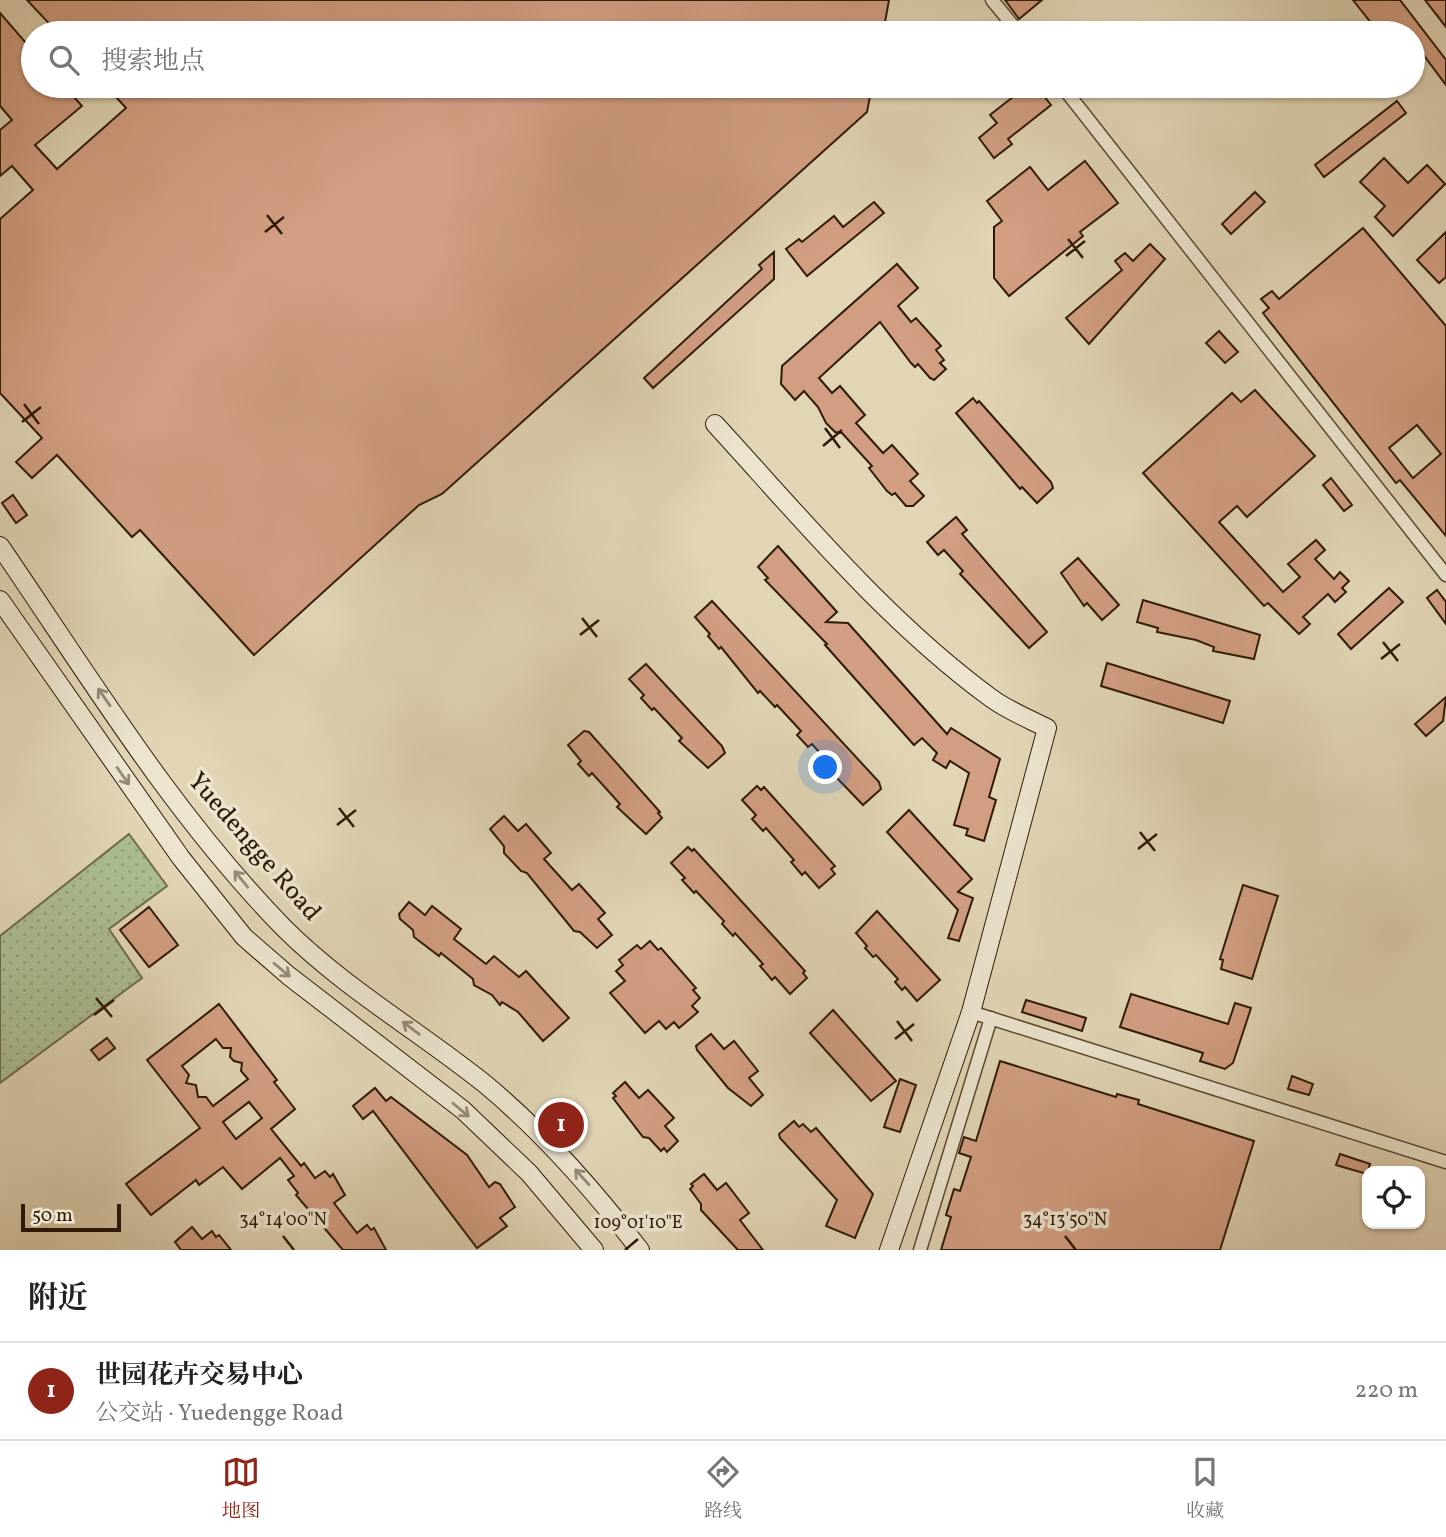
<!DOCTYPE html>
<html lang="zh">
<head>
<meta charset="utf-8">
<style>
  body { margin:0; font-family:Vollkorn,"Noto Serif SC",serif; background:#f6f6f6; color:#222 }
  .controls { position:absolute; right:21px; bottom:21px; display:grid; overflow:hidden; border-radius:14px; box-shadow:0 2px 5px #0004 }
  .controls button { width:63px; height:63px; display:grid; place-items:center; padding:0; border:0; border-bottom:2px solid #e0e0e0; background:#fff; color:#222; font:35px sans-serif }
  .scale { position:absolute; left:21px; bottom:18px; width:100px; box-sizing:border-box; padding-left:7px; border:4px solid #2e1a06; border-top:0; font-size:19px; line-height:24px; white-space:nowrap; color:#2e1a06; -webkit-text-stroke:5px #ece4cf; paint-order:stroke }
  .you { position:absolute; left:826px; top:768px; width:24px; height:24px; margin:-18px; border:5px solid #fff; border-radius:50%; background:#1a73e8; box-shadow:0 0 0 10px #1a73e833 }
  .badge { display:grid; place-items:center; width:46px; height:46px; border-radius:50%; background:#8f2418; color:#fff; font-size:23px; font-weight:700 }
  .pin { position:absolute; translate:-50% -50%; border:4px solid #fff; box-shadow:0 2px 7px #0006 }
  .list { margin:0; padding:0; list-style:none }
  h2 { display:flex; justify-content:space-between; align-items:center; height:91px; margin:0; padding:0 28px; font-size:30px }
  h2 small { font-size:23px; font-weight:400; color:#767676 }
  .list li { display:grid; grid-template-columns:46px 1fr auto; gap:21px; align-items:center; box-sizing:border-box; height:98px; padding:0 28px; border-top:2px solid #e0e0e0 }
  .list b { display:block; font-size:26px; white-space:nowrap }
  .list p { margin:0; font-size:23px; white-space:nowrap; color:#767676 }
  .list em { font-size:23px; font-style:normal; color:#767676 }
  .icon { flex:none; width:38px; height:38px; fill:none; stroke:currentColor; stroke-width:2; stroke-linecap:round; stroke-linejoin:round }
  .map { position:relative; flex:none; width:1446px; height:1250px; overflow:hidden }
  .search { position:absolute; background:#fff; box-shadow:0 2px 5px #0004; left:21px; right:21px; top:21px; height:77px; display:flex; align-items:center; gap:18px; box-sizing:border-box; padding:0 24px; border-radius:38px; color:#767676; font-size:26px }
  .sheet { height:189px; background:#fff }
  nav { display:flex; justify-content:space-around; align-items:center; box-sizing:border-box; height:98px; border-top:2px solid #e0e0e0; background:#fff; font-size:19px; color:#767676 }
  nav a { display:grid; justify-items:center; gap:4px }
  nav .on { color:#8f2418 }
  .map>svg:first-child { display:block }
  .grass { fill:url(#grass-dots); stroke:#6d6c4c; stroke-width:2 }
  .building { fill:#d29e82; stroke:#2e1a06; stroke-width:2; fill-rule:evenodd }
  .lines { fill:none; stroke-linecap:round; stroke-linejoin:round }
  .street-casing { stroke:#5b4932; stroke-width:15 }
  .secondary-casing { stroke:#2e1a06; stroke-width:20 }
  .street { stroke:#ece4cf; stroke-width:12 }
  .secondary { stroke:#ece4cf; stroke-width:18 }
  .oneway { stroke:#968975 }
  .ticks { fill:none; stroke:#2e1a06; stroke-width:2.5 }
  .labels { text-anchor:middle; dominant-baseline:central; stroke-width:7; stroke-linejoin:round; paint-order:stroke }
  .street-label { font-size:26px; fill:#2e1a06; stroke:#ece4cf }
  .ticks-label { font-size:18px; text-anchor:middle; fill:#2e1a06; stroke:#ece4cf; stroke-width:7; stroke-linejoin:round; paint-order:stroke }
</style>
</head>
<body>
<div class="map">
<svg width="1446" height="1250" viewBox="0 0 1446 1250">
  <defs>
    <pattern id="grass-dots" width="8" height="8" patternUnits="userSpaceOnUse" patternTransform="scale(1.75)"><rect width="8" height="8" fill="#acbe93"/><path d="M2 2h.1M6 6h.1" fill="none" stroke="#94a37d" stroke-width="1.8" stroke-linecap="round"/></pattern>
  </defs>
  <rect width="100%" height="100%" fill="#e1d5b5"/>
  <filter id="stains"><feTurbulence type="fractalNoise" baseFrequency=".00286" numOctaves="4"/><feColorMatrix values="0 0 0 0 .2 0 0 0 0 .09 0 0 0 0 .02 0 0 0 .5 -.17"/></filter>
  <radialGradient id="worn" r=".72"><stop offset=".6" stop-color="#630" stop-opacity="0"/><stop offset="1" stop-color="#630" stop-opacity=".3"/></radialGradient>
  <!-- grass -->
  <path class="grass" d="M129,834L167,886L109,929L142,978L0,1083V936Z"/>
  <!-- building -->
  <g class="building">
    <path d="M27,0H889L883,33H58Z"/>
    <path d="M1005,0H1042L1019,19Z"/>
    <path d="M1353,0H1400L1446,60V85L1413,41V33H1379Z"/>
    <path d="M1425,0H1446V27Z"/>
    <path d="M0,13L33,51V86H64L82,106L35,145L57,169L126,108L106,86H872L867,112L442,494L419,505L254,655L140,530L132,537L57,455L32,478L16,462L42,438L0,393V219L33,190L12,166L0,176V130L12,120L0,106Z"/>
    <path d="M1027,86H1036L1051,105L1008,139L1012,144L994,158L979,138L997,123L990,115Z"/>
    <path d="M1397,101L1406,113L1324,177L1315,165Z"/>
    <path d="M1384,158L1408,183L1427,165L1445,184L1393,236L1375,217L1385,206L1360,182Z"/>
    <path d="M1085,161L1118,203L1080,232L1083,236L1009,296L994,278V227L1002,221L987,201L1030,167L1048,190Z"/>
    <path d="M1255,192L1265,202L1231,234L1222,224Z"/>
    <path d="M874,202L884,213L807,276L786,249L799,239L802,242L834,216L843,227Z"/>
    <path d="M1363,228L1446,326V536L1400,480L1396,483L1263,313L1269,308L1261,299L1272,291L1279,299ZM1417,425L1441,454L1413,478L1389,448Z"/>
    <path d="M1446,232V277L1439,283L1417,260Z"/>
    <path d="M1150,244L1165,259L1089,344L1066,318L1122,270L1115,261L1125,253L1133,261Z"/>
    <path d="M774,252V279L653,388L644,378L762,269L759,265Z"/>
    <path d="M897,264L918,288L898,306L911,322L916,318L941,346L936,350L944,360L940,363L946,369L934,380L930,378L918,364L915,367L911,363L880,322L819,378L832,393L840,386L865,415L856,423L883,453L892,445L918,474L910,481L924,496L913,506H906L895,493L892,495L887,491L869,468L872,466L842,433L835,432L826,423L818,407L804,391L795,400L781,384L782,366Z"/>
    <path d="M1219,331L1238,352L1225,363L1206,343Z"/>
    <path d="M1255,390L1315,456L1247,517L1237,506L1219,522L1283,592L1300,577L1288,564L1316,540L1325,550L1315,559L1334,579L1340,572L1349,581L1342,588L1346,592L1335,602L1328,594L1303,617L1310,624L1299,634L1268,603L1264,606L1143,473L1232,393L1241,402Z"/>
    <path d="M973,398L977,403L979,401L1051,482L1053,488L1037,503L1022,487L1020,489L956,413Z"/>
    <path d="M1331,478L1352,505L1344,511L1323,485Z"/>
    <path d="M13,495L27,515L16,523L2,503Z"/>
    <path d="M956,517L967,530L962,534L1047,632L1029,648L960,574L963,571L944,550L938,555L927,542Z"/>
    <path d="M778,546L837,612L826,622L848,623L947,734L951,728L1000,759L989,797L996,800L984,841L966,835L968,829L954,825L969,773L950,761L946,768L933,760L937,753L922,738L914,745L825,645L827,644L765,580L768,578L758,567Z"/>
    <path d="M1078,558L1119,605L1102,620L1087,603L1084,606L1061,573Z"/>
    <path d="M1389,588L1403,602L1351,649L1338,634Z"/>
    <path d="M1437,590L1446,602V624L1427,598Z"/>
    <path d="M1143,600L1260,635L1254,659L1213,651L1214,647L1196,640L1157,632L1158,628L1137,622Z"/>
    <path d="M712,601L879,782L881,789L863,805L836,777L839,774L812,744L808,747L797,735L801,731L777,705L775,707L760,691L758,693L721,647L719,649L708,636L710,634L695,617Z"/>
    <path d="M1107,663L1230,701L1223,723L1101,686Z"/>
    <path d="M646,664L722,746L725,753L708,768L679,741L682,738L654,708L652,710L641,698L644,695L629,679Z"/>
    <path d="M1446,697L1443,721L1426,736L1415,724Z"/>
    <path d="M584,731L589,732L660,812L658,813L662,818L646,834L617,807L620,804L592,773L589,776L578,764L581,761L568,745Z"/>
    <path d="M757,786L761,790L764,787L835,866L831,869L835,874L819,888L805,872L802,875L791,862L794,860L766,828L763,831L752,819L756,815L742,800Z"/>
    <path d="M909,810L972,879L958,892L973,898L959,941L948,938L958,910L887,832Z"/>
    <path d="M504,816L518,831L526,824L551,853L544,859L572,890L579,884L605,913L598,919L612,935L597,948L580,932L574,931L527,873L521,871L504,853V846L490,829Z"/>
    <path d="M688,847L692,851L694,849L805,971L803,973L807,978L790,994L775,977L772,980L760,966L763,964L735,933L733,936L722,924L724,921L696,891L694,893L682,880L685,878L671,863Z"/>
    <path d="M1243,885L1278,896L1252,979L1221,969L1223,960L1220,959Z"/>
    <path d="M409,902L425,915L432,906L461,929L454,939L486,964L494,956L519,977L526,971L569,1018L543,1041L518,1012L502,1002L500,1005L492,995L474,985L473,979L441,953L439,956L414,937L413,930L400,919L399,914Z"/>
    <path d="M149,907L178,945L149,967L120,930Z"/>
    <path d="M877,911L940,980L917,1001L905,987L902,990L895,982L898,979L876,955L873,957L865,948L867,946L856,933Z"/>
    <path d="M650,941L658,950L661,948L696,988L693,990L700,998L692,1006L698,1012L679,1028L674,1022L666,1029L659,1021L645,1033L610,993L625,981L616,971L623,965L619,960L637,945L641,949Z"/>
    <path d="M1131,994L1228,1024L1235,1003L1251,1008L1233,1063L1225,1069L1200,1061L1203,1053L1120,1027Z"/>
    <path d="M1026,1000L1086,1018L1082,1031L1022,1012Z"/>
    <path d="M219,1004L277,1080L274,1082L295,1109L271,1129L301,1166L304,1163L315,1178L325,1171L330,1177L333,1174L345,1195L334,1203L357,1233L367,1225L371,1230L374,1228L386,1250H343L296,1195L298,1193L288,1180L294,1176L280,1158L242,1189L223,1167L199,1185L196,1180L151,1215L126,1184L200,1128L147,1060ZM216,1039L223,1048H231L230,1057L234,1061L242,1063L241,1071L248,1079L213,1106L206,1097H198L196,1085L186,1083L189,1075L182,1066ZM249,1102L262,1118L236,1139L223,1122Z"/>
    <path d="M833,1010L896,1081L871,1101L810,1033Z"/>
    <path d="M711,1034L724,1049L734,1041L758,1071L749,1078L763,1095L751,1106L728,1088L697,1050L696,1046Z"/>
    <path d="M107,1038L115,1048L99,1060L91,1050Z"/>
    <path d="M1000,1061L1116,1097L1117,1094L1139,1100L1138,1104L1254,1141L1220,1250H941L951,1217L946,1215L954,1189L960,1191L971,1157L959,1153L964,1137L976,1141Z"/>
    <path d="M1292,1076L1313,1084L1309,1095L1288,1089Z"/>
    <path d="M900,1079L916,1085L900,1132L884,1127Z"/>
    <path d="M625,1082L639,1098L648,1090L674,1118L665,1126L678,1141L667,1152L664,1148L661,1151L649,1138L643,1137L613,1098L616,1096L613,1093Z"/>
    <path d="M375,1088L386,1101L391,1097L467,1155L489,1187L495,1182L500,1184L515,1207L500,1218L507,1226L477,1248L373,1111L363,1119L353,1106Z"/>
    <path d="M794,1121L799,1127L803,1124L811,1132L816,1128L873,1194L855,1238L826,1226L837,1200L780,1138L779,1134Z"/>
    <path d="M1340,1154L1370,1164L1367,1174L1336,1165Z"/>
    <path d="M704,1174L717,1190L726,1183L749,1213L740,1220L763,1250H738L701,1210V1204L690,1189L693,1186L691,1184Z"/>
    <path d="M192,1227L202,1239L212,1231L216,1237L219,1235L231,1250H181L175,1242Z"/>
  </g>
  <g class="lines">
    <!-- street casing -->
    <g class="street-casing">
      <g id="street">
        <path d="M992,0L1019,33"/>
        <path d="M1062,86L1446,575"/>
        <path d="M971,1012L1446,1162"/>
        <path d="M920,1250L991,1018"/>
      </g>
    </g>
    <!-- secondary casing -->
    <g class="secondary-casing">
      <g id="secondary">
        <path d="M715,424C802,519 886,621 991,698C1007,710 1029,719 1047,728L971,1012L889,1250"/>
        <path d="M0,546C89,676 173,815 284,928C344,988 419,1031 485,1084C544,1133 593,1189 640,1250"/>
        <path d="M0,600L181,858L244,937L289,976L463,1110L529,1173L594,1250"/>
      </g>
    </g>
    <!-- street -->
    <use href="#street" class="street"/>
    <!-- secondary -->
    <use href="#secondary" class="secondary"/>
  </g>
  <!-- one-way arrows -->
  <defs><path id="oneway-shaft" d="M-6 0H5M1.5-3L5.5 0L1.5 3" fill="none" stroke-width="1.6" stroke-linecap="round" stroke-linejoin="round" transform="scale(1.75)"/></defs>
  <g class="oneway">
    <use href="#oneway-shaft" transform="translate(104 697) rotate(-125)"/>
    <use href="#oneway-shaft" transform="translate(123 776) rotate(55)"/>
    <use href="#oneway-shaft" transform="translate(241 879) rotate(-129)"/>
    <use href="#oneway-shaft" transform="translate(282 970) rotate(40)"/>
    <use href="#oneway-shaft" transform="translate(411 1028) rotate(-143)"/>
    <use href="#oneway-shaft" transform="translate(461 1110) rotate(40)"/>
    <use href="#oneway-shaft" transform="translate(582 1177) rotate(-132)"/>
  </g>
  <!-- ticks -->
  <path class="ticks" d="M267,215L282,234M265,232L284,217M1068,239L1083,258M1066,256L1085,241M24,404L39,424M22,422L41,407M825,428L840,448M823,446L842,430M582,618L597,637M580,635L599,620M1383,642L1398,661M1381,659L1400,644M339,808L354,827M337,825L356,810M1140,832L1155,851M1138,849L1157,834M96,998L112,1017M94,1015L114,1000M897,1021L912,1041M895,1039L914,1024M283,1236L294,1250M1065,1236L1076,1250M625,1250L638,1239"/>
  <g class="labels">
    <!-- street labels -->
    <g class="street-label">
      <text transform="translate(254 847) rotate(49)">Yuedengge Road</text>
    </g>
  </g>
  <g class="ticks-label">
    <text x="283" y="1225">34°14'00"N</text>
    <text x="1065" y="1225">34°13'50"N</text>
    <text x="638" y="1228">109°01'10"E</text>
  </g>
  <rect width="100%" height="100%" filter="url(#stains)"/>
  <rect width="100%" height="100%" fill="url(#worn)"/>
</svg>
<div class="controls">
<button><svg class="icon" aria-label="locate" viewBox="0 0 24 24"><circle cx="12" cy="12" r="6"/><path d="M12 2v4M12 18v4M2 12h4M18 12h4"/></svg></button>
</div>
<div class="scale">50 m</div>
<div class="you"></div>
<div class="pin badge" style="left:561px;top:1125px">1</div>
<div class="search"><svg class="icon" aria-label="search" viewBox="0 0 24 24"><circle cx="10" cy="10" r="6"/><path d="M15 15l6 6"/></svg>搜索地点</div>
</div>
<section class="sheet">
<h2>附近<small></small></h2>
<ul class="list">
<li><span class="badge">1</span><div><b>世园花卉交易中心</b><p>公交站 · Yuedengge Road</p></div><em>220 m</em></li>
</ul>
</section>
<nav>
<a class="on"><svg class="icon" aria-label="map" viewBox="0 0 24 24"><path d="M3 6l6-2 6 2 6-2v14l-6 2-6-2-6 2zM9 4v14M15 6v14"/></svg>地图</a>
<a><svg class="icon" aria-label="directions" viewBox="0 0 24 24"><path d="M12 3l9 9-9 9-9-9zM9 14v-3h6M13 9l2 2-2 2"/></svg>路线</a>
<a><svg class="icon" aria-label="saved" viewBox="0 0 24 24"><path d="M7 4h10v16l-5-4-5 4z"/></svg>收藏</a>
</nav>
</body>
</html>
